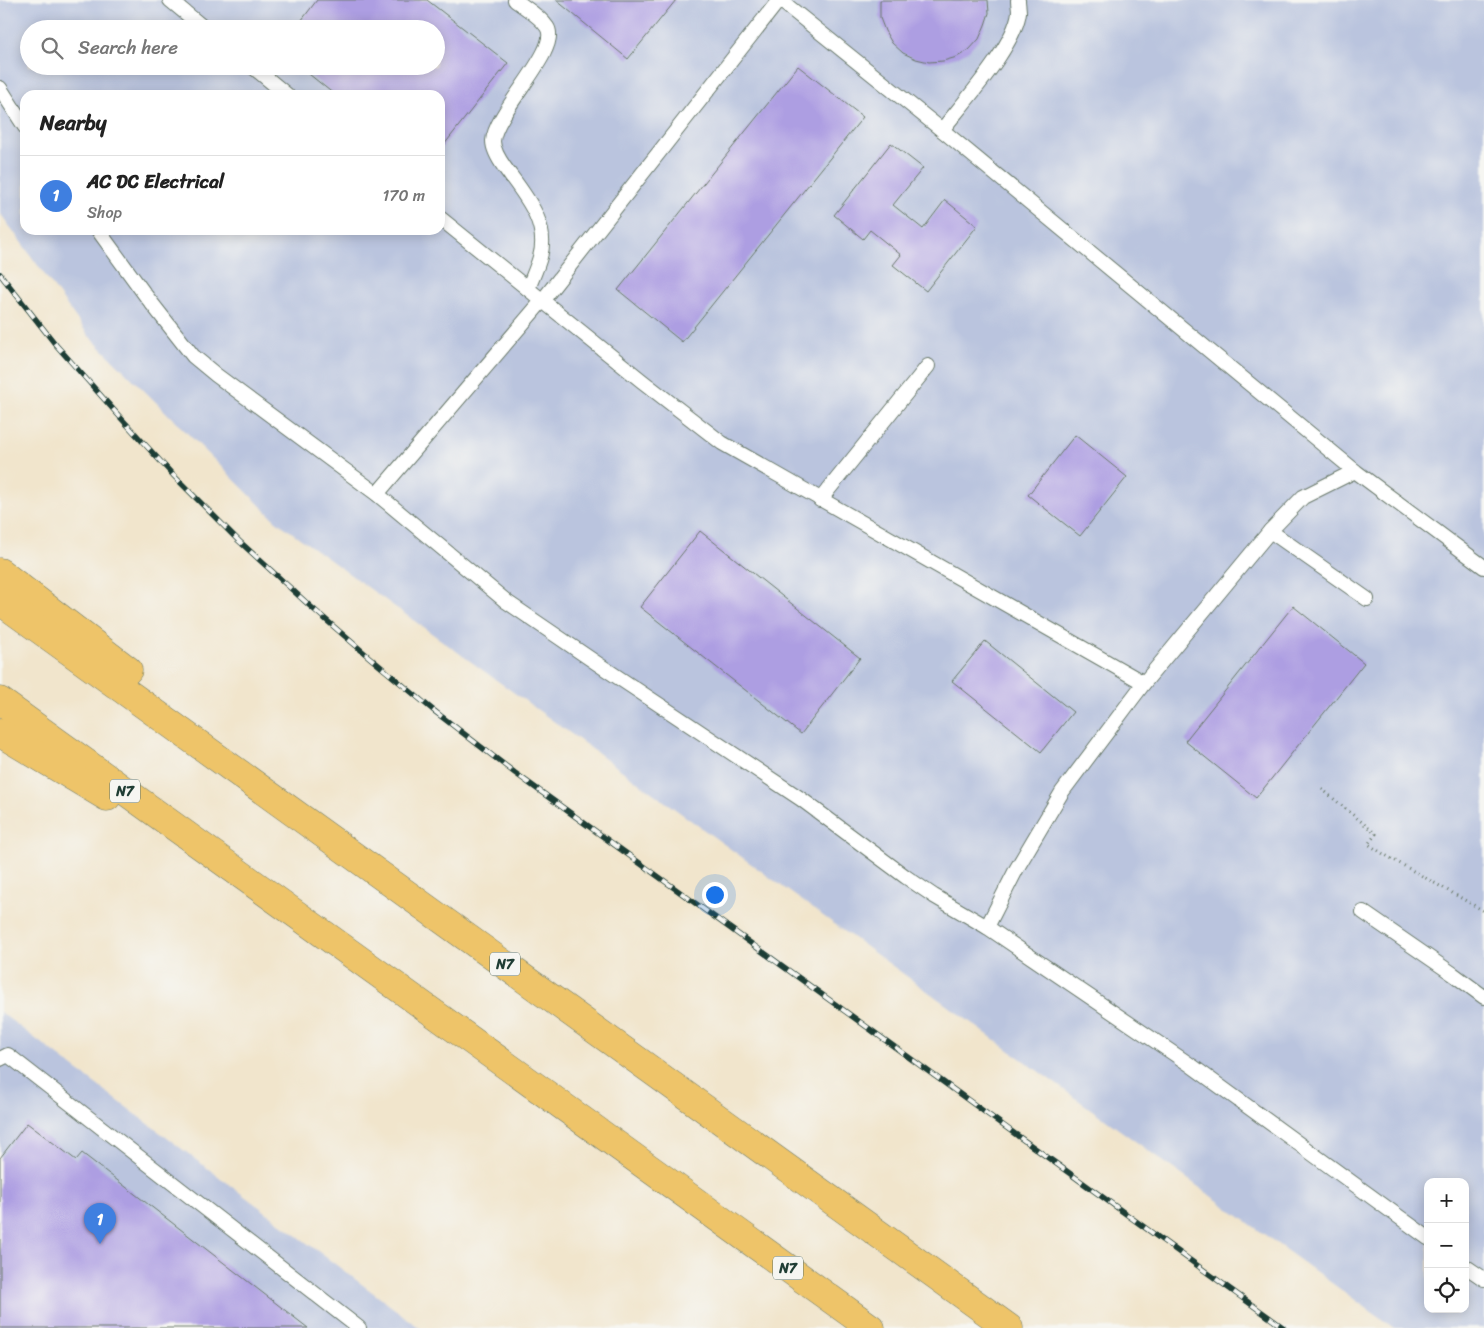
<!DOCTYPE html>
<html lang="en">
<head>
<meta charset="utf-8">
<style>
  body { margin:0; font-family:Sriracha,sans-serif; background:#f6f6f6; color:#222 }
  .controls { position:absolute; right:15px; bottom:15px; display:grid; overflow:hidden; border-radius:10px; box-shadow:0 2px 12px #0003 }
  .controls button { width:45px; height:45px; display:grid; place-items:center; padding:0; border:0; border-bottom:1px solid #e0e0e0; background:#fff; color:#222; font:25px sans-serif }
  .you { position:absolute; left:714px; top:894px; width:18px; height:18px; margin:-12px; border:4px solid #fff; border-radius:50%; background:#1a73e8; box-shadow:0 0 0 8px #1a73e833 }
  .badge { display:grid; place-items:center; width:32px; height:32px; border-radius:50%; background:#111827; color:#fff; font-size:16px; font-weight:700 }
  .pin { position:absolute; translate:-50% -41px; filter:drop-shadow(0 1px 2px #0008) }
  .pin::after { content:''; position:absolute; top:26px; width:18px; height:15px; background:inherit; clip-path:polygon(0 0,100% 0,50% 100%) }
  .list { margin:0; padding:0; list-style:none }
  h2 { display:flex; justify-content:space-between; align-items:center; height:65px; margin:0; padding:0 20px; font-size:21px }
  h2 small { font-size:16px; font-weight:400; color:#767676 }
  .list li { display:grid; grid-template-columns:32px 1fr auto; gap:15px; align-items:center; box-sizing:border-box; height:80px; padding:0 20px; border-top:1px solid #e0e0e0 }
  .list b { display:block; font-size:19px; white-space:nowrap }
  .list p { margin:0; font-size:16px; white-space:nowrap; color:#767676 }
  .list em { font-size:16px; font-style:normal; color:#767676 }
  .icon { flex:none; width:28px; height:28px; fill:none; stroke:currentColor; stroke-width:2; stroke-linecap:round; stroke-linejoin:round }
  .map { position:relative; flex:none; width:1484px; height:1328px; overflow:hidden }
  .search { position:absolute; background:#fff; box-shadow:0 2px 12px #0003; left:20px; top:20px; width:425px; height:55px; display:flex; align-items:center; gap:12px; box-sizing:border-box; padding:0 18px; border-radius:28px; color:#767676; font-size:19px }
  .panel { position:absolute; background:#fff; box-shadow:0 2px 12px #0003; left:20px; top:90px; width:425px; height:145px; border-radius:15px }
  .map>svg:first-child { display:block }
  .industrial { fill:#bac4de; fill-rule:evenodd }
  .building { fill:#ad9ee2 }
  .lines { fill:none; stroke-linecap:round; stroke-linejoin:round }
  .service-casing { stroke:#687869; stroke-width:16 }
  .motorway-casing { stroke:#687869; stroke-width:29 }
  .path { stroke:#687869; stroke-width:3; stroke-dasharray:1 4; stroke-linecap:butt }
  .service { stroke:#fff; stroke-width:14 }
  .motorway { stroke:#eec469; stroke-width:28 }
  .rail-casing { stroke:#1f3d34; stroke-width:5.5 }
  .rail { stroke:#f6f6f2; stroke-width:4; stroke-dasharray:11; stroke-linecap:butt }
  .labels { text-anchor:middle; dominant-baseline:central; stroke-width:4.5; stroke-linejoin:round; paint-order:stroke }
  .shield { fill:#f6f6f2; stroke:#60746d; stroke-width:1 }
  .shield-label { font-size:14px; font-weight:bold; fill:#1f3d34 }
</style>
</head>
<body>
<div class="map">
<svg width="1484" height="1328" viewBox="0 0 1484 1328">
  <rect width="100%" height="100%" fill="#f6f6f2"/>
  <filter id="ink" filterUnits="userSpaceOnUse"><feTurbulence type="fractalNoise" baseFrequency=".02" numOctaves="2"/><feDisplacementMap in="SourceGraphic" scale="10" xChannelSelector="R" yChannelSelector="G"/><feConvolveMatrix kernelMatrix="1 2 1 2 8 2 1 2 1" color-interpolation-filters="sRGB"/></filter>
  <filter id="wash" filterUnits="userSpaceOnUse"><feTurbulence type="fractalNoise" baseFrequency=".0096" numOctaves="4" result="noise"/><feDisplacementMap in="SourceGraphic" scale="20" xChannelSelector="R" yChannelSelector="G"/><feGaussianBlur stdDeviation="1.12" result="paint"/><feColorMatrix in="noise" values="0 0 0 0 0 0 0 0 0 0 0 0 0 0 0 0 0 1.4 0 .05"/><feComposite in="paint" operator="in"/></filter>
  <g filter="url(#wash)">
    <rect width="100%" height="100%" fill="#f1e5cc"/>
    <!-- industrial -->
    <g class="industrial">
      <path d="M0,0H1484V1328H1394L276,521L89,336L0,213ZM29,29H436V66H29ZM25,95H440V230H25ZM1428,1182H1465V1309H1428Z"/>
      <path d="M0,1012L420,1328H0Z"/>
    </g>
    <g id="blocks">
      <!-- building -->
      <g class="building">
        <path d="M317,0H427L508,63L440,150V95H335L299,66H436V29H295Z"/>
        <path d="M556,0H676L628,59Z"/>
        <path d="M880,0H988L989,13L985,25L979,39L969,50L957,57L943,61L929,62L916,59L903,53L892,43L885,31L880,18Z"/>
        <path d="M798,66L863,117L682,342L618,290Z"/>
        <path d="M891,143L923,168L893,205L923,229L945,200L977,226L926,291L893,265L901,255L870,230L863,239L834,215Z"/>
        <path d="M1075,435L1127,477L1080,536L1028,495Z"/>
        <path d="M700,531L860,658L801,734L640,607Z"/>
        <path d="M1293,606L1364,663L1256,798L1185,741Z"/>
        <path d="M985,641L1073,712L1041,752L952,681Z"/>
        <path d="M27,1123L76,1160L82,1153L308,1328H0V1158Z"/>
      </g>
    </g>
  </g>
  <g filter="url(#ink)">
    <use href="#blocks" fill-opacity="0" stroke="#687869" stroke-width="1"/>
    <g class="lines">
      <!-- service casing -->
      <g class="service-casing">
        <g id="service">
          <path d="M170,0L205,29"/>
          <path d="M515,0C525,8 540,16 547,27C562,49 495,111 493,141C493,150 500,161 505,168C524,194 550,223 540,257C537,268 532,278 528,289"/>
          <path d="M780,0L942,130L1355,471L1484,567"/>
          <path d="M252,66L287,95"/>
          <path d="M0,88L25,127"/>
          <path d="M942,130C964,102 1015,46 1019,12C1019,8 1018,4 1018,0"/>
          <path d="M440,218L642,381L722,443L1144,683"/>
          <path d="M98,230L146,296L193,356L216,375L377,494L507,602L598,664L801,799L906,877L934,896L987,927"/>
          <path d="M1355,471L1303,497L1270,531L1144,683L1062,792L1017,868L987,927L1192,1066L1428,1238"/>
          <path d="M377,494L542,301L779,0"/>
          <path d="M820,500L928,366"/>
          <path d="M1270,531L1367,599"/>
          <path d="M1363,912L1453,974L1484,997"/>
          <path d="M0,1059L8,1055L359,1328"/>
          <path d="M1465,1266L1484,1279"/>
        </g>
      </g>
      <!-- motorway casing -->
      <g class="motorway-casing">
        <g id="motorway">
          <path d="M0,572L128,670"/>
          <path d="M0,601L1009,1328"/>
          <path d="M0,701L871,1328"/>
          <path d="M0,733L107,797"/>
        </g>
      </g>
      <!-- path -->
      <path class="path" d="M1322,789L1376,834L1368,844L1385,855L1484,911"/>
      <!-- service -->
      <use href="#service" class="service"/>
      <!-- motorway -->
      <use href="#motorway" class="motorway"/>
      <!-- rail casing -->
      <g class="rail-casing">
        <path id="rail" d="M0,274L56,345L120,417L173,475L239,541L310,606L369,657L433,710L515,773L1284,1328"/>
      </g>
      <!-- rail -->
      <use href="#rail" class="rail"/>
    </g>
  </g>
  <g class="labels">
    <!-- shield labels -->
    <g class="shield">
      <rect x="110" y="779.5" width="30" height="23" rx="4"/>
      <rect x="490" y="952.5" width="30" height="23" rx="4"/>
      <rect x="773" y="1256.5" width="30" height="23" rx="4"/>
    </g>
    <g class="shield-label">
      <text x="125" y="791">N7</text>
      <text x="505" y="964">N7</text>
      <text x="788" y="1268">N7</text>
    </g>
  </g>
</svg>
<div class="controls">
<button>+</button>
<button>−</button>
<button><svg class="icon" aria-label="locate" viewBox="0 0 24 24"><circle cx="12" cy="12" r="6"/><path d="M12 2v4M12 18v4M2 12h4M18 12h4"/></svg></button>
</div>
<div class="you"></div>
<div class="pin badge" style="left:100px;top:1244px;background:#3f7fe0">1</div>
<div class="search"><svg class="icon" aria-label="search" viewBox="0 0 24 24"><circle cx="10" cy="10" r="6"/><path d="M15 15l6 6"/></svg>Search here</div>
<section class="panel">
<h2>Nearby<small></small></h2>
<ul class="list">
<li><span class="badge" style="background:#3f7fe0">1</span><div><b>AC DC Electrical</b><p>Shop</p></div><em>170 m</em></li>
</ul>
</section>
</div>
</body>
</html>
